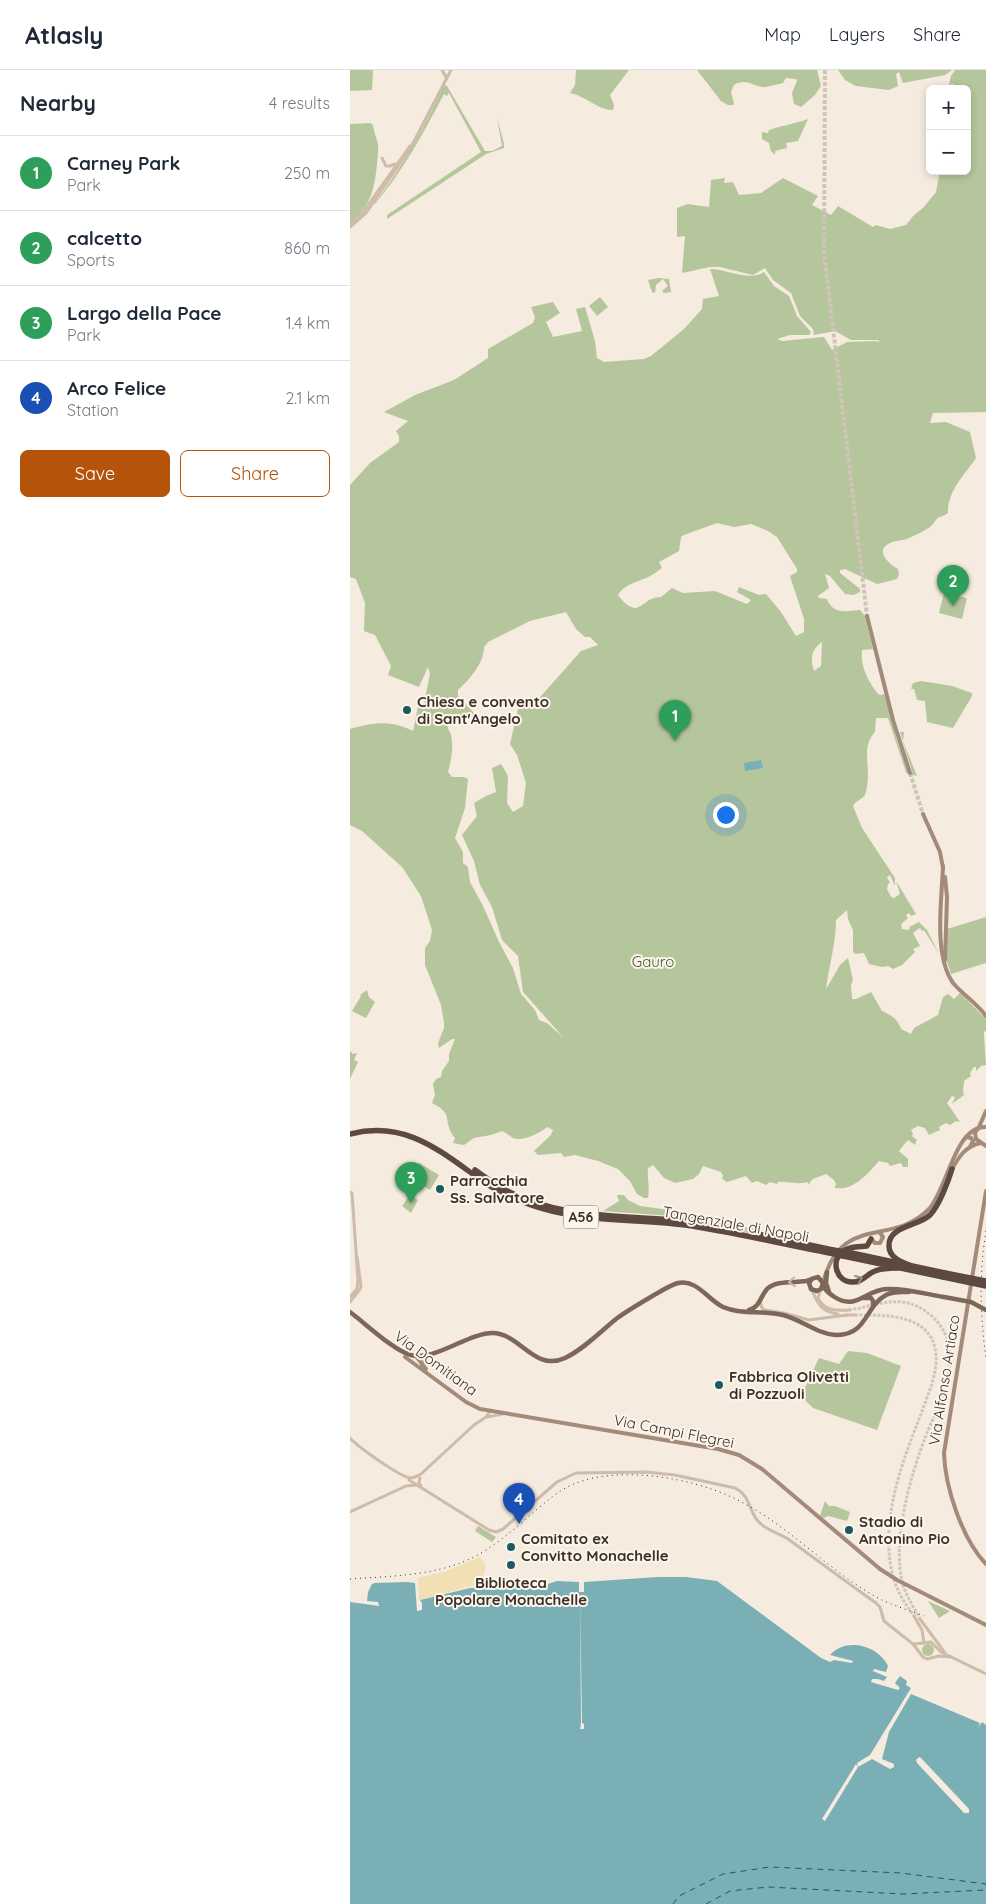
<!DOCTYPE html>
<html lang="en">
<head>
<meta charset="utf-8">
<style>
  body { margin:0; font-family:Quicksand,sans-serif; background:#f6f6f7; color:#1f2937 }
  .controls { position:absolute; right:15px; top:15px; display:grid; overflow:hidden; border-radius:8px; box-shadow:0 2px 8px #0003 }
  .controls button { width:45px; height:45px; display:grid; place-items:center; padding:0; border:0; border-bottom:1px solid #e0e1e3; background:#fff; color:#1f2937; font:25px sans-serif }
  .you { position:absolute; left:375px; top:744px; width:18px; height:18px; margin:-12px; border:4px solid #fff; border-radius:50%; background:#1a73e8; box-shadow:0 0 0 8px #1a73e833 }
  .badge { display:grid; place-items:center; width:32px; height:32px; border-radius:50%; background:#b45309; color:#fff; font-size:16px; font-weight:700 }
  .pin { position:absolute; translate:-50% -41px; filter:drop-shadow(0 1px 2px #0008) }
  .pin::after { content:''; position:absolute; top:26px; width:18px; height:15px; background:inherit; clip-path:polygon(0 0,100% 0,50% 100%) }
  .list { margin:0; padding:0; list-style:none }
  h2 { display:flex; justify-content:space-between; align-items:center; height:65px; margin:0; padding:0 20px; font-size:21px }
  h2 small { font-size:16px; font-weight:400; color:#747a83 }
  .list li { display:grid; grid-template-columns:32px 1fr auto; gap:15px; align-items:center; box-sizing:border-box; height:75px; padding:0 20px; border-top:1px solid #e0e1e3 }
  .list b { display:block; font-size:19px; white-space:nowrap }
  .list p { margin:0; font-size:16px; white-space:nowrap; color:#747a83 }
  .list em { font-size:16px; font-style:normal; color:#747a83 }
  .actions { display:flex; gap:10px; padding:15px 20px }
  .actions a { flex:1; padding:11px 0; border:1px solid #b45309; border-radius:8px; text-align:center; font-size:18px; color:#b45309 }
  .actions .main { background:#b45309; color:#fff }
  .map { position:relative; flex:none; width:636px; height:1834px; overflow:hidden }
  header { display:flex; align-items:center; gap:30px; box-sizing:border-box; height:70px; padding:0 25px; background:#fff; border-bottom:1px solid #e0e1e3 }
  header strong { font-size:24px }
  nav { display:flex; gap:28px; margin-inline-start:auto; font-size:18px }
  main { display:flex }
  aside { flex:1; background:#fff }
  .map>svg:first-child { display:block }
  .green { fill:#b6c69c; fill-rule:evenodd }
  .sand { fill:#f2dfb3 }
  .water { fill:#7ab0b5; fill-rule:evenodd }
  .pier { fill:#f5ebde }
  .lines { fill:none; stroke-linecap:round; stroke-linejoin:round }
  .ferry { stroke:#1a5a61; stroke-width:1; stroke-dasharray:6 5; stroke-linecap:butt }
  .tertiary-tunnel { stroke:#d0c5ba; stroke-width:3; stroke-dasharray:3 1.5; stroke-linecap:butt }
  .secondary-tunnel { stroke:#d0c5ba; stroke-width:4; stroke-dasharray:4 2; stroke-linecap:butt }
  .motorway-tunnel { stroke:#d0c5ba; stroke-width:5.5; stroke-dasharray:5.5 3; stroke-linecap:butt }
  .tertiary { stroke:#cfbba9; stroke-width:3 }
  .secondary { stroke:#a38a79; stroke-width:4 }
  .primary { stroke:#7e6759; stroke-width:4.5 }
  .motorway { stroke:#5d493f; stroke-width:5.5 }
  .rail { stroke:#3b2f29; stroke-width:1; stroke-dasharray:1 4; stroke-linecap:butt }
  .primary-bridge { stroke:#7e6759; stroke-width:4.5 }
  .motorway-bridge { stroke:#5d493f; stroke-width:5.5 }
  .oneway { stroke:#9d8e84 }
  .oneway2 { stroke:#c3b5a9 }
  .poi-dot { fill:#1a5a61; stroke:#fcf5eb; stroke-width:2 }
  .labels { text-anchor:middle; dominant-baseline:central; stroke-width:4; stroke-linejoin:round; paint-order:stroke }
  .shield { fill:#fcf5eb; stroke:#756a63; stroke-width:1 }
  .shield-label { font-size:14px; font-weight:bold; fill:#3b2f29 }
  .poi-label { font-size:15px; font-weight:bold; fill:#3b2f29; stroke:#fcf5eb; text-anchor:start }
  .park-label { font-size:15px; fill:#485c2a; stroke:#fcf5eb }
  .street-label { font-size:15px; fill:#3b2f29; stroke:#fcf5eb }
</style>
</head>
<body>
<header>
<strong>Atlasly</strong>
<nav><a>Map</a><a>Layers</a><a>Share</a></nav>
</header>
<main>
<aside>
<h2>Nearby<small>4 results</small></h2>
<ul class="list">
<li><span class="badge" style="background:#2e9e5b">1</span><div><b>Carney Park</b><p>Park</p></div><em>250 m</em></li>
<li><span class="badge" style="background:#2e9e5b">2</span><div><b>calcetto</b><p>Sports</p></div><em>860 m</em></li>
<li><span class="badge" style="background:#2e9e5b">3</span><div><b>Largo della Pace</b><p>Park</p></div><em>1.4 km</em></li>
<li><span class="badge" style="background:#1a4fb4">4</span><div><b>Arco Felice</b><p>Station</p></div><em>2.1 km</em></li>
</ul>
<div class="actions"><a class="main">Save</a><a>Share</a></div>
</aside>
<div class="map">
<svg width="636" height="1834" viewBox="0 0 636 1834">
  <rect width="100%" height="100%" fill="#f5ebde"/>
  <!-- green -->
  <g class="green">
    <path d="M0,0H23L22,20L0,21Z"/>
    <path d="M226,0H279L260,25L264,35L263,40C248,40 236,26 220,23L225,15Z"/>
    <path d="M347,0H467L471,16L465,25L451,37L444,34L442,23L447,11L446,9L436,8L433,13C427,14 422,16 416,17C403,18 398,7 384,15L381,22L384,33L383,35H378L371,31Z"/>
    <path d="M488,0H602L595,5L553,13L549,2L546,4L548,16L539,20L506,16L495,10Z"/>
    <path d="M605,0H636V342L583,343L580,353L596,352L620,362L626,388C615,404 597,422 598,443C594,446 592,446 588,448C585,450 583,455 580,457C574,461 566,465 559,468C553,471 546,470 540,473C524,481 539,494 548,499L549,504L547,509L527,514L495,499L490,500V503L510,519V522L503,525L495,524L480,506L475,504L479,518L468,526L469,528L477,529C483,545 497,541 510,540L515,546L523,579L512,580C510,597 519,613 529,625L535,624L547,670L559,704L562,701L550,662H554L553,671L567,706L556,703V702L538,648H526L525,662C513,675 518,689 518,705C518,711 517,719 515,725C512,730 506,730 503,736L512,758L545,808V816L540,805L537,807L540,813L538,814L537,819L541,827L544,828L550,824L546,811L566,844L561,846L559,843L556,845L558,848L551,854L552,859L558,860L560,858L559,857L569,852L577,860L589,884L574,860L572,861L570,858L563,863L570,876L563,879L565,882L552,895L543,899L538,896L532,897L519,894L514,883L505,884L503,881V860L498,849L497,840L486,850C486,874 479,895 476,919L490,895L498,888L503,910L501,915L502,929H506L521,922L532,941C541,945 548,949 551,959L561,964L564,958L588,945L593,927L598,924L604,929L610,923L636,949V962L634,961V965L636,995L631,996L626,1001V997H624L620,1003L621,1006L614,1011L613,1021L614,1025L602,1034L605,1027L602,1026L597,1033L610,1052L606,1051L600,1055L596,1053L589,1057L590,1060L579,1065L575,1058L568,1056L561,1060L563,1064L562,1066L567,1070L565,1075L558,1070L549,1081L558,1089V1097H553L551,1093L540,1096L538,1093L529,1091C517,1105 503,1121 485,1118L486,1114L484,1110L476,1104L463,1109L460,1112V1115L457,1112C446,1115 439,1111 428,1112L427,1114L420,1112L416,1115L407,1111L402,1113L396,1106L377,1112L372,1109L373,1106L371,1102L353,1096L349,1104L343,1109L325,1113L314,1108L303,1095L298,1098C297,1109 300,1118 298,1128H294L287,1124L280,1111L268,1099L248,1091L225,1085L214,1087L211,1083L188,1085L184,1081L201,1065L203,1060L197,1057C190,1063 173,1072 163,1068C159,1066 157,1063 152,1061L141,1065L124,1068L114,1075L103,1073L105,1068C91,1051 106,1045 82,1033L85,1025L83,1014L86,1009L91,1007L92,1001L99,991V984L105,969H102L89,978L88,973L94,958V953L91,935L75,895V878L80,871L82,860L71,826L52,797L12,761L0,755V659C24,652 41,650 63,661L68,637L74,633L80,604L78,597L69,617L38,605L41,596L25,565L14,561L15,533L6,509L0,507V415L20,393L49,372V366L46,361L58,351L34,342L65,325L104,310L138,288V279L183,253L185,247L181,237L203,232L210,243L196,252L203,267L232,261L226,239L235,237L245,271L247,288L254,292L294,289L301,286L334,259L352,239L353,229L369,226L360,199C378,199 399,212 414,202L424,216L439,226L447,246L461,262L459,265H440L427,269L432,271L474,267L482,280L497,272L524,271L530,272L528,270H501L485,261L464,265L463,259L450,246L441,223L423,210L415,198L403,205L370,197H360L332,203L335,166L327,167V138L338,134L359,137L361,110L375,108L374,113L383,112L389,125L411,123L433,108L468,126L462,135L481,145L488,136L523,157L526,155L540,159L556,155L564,145L573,138L586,122L590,101H617V19H607L604,14L599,15L601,6ZM367,453L384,457L401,454L418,461L427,467L447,499V502L440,506L454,549V562L446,566L431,542L416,524L409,525L389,517L387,522L401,530L397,534L365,521L333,523L322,518L311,527C296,528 299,533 286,538C279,538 272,531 268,525C276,512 291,512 302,505C306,502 309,500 312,498L309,492L329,481L331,467L334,465ZM216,542L226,559L235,567H240L248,575L231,581L183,635L168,639L160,674L167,685L176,713L173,736L163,742L157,733L158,706L151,694L142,698L146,722L136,726L124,733L127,746L112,765L124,791L130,815L142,837L152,870L168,886L173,922L213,967L197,953L189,950L185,940L171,924L163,898L149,872L133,836L120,812L118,797L113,793V782L105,768L115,738L118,709L114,707H102L98,702C101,690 104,678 101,665C100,661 97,660 98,654L114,647H123L125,644L108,626V620C120,609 134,593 134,577L138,572L180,551ZM472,572L471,596L464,601C460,588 461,580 472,572Z"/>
    <path d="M94,15L97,16L135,81H142L152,76L147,47L154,74V78L136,84L37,149V145L131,82L99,23L97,26L94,24C74,62 53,101 25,134H24C52,98 76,55 94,15Z"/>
    <path d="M458,49L448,71L436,73L437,78L425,81V85L421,81L419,73L412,69V62L418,63L419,60C430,56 445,54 458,49Z"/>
    <path d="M20,53L23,55C24,62 25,64 27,70C29,76 28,86 27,93C25,117 21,137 0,152V54Z"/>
    <path d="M308,208L319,209L321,222L313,223V220L318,216L313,209L306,215L305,223L302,222L298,210Z"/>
    <path d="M250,227L258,237L247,246L239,236Z"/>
    <path d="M594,523L617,528L612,549L589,543Z"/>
    <path d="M571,611L602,616L622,623V626L603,658L577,652L575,631L567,630L564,619H561L563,613Z"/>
    <path d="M636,847V893L601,904L596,889L597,859Z"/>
    <path d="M17,920L19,927L25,932L16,948L2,941L11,926L10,925Z"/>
    <path d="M0,981L3,984L7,983L4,990L8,992L0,1009Z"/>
    <path d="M69,1093L89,1105L80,1120L60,1108Z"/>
    <path d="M60,1125L68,1130L61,1143L52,1136Z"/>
    <path d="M267,1125H274L278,1130L290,1136L320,1140L345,1148L408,1159L406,1165L336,1153V1147L253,1141L269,1131Z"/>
    <path d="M498,1281L517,1283L551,1296L527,1360L463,1338L451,1326L469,1288L489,1294Z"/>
    <path d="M475,1431L479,1436H485L500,1442L497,1451L478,1446L474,1448L470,1446Z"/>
    <path d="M128,1456L146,1467L142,1472L125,1461Z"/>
    <path d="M578,1531L600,1541L589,1548Z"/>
    <circle cx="578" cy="1580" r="6"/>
  </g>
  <!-- sand -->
  <path class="sand" d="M130,1487L136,1495L132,1513L69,1530L68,1508L94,1502Z"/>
  <!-- water -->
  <g class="water">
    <path d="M411,690L413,698L395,701L394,693Z"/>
    <path d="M308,1507H336L367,1511L471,1588L480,1592L484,1590L502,1593L503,1591L480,1585C496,1567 528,1575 538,1596L536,1602L524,1599L523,1601L537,1607L534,1611L528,1609H522L521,1612L548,1620L550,1618L545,1613L550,1606L557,1611L556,1615L561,1618L520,1685L507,1693L508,1697L522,1689L540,1699L544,1697V1694L532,1689L539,1662L561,1624L630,1653L628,1658L632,1652L636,1655V1834H0V1532L29,1536L28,1532L17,1531L18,1522L22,1514L25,1513L57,1512L65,1513L67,1541L72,1540V1533L70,1530L120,1518L188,1517L207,1511L229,1512V1522H234V1512ZM569,1687L571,1688L619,1739V1743H614L567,1693L566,1690Z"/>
  </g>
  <!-- pier -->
  <g class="pier">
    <path d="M230,1522L232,1653L234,1654V1659H230L231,1653Z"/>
    <path d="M506,1694L508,1697L475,1751L472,1749Z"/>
  </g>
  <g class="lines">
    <!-- ferry -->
    <g class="ferry">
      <path d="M323,1834L329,1826L373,1804L420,1797L551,1803L636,1814"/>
      <path d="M356,1834L380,1821L418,1817L553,1824L636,1820"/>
    </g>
    <!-- tertiary-tunnel -->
    <g class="tertiary-tunnel">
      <path d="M499,1240C516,1238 534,1230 552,1232C578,1235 601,1260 600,1287C600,1313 587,1339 577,1363C561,1403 541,1472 553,1515C557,1527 564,1538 570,1549"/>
      <path d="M505,1245C532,1245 577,1243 585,1278C590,1300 578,1324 571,1344C551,1395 528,1455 544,1510C548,1523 556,1535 564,1546"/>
    </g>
    <!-- secondary-tunnel -->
    <g class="secondary-tunnel">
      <path d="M475,0L474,182L517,546"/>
      <path d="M560,703L573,744"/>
    </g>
    <!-- motorway-tunnel -->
    <path class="motorway-tunnel" d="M335,1151L408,1164"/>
    <!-- tertiary -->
    <g class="tertiary">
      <path d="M92,0L96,7"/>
      <path d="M32,88L36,96H40L45,94"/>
      <path d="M0,154L13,142L60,76"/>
      <path d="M0,157L16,143L60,79L101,0"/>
      <path d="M0,1122L2,1123L8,1210L7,1219L0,1227"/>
      <path d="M462,1220C468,1234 471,1242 488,1244"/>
      <path d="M470,1221L468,1228C474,1241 486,1241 499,1240"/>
      <path d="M410,1231L412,1238L415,1240L434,1243L459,1250L497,1245"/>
      <path d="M0,1232L10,1219L11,1216L7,1187"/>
      <path d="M496,1245H505"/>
      <path d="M137,1347L153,1344"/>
      <path d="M0,1368C8,1377 49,1406 60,1408C65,1408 67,1406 71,1404L124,1355L136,1347L141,1340"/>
      <path d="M70,1408L69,1413L71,1416"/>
      <path d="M59,1410L139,1460L146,1462L153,1459L207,1412L226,1403L296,1402L325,1405L385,1418C402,1426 398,1444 411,1454C418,1461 429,1463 438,1469C467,1490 496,1512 526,1533L530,1537L534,1551L563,1574L573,1587L577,1589L589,1586L601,1587"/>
      <path d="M0,1442L56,1416L67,1415"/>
      <path d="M564,1546L572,1560L574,1573"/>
      <path d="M570,1549L595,1583"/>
      <path d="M564,1574L581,1572L591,1582L636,1604"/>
    </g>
    <!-- secondary -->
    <g class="secondary">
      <path d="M517,546L543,650L560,703"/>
      <path d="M573,744L590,782L593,798"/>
      <path d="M593,796C592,829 583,884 603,913C613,925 627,933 636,946"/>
      <path d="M595,890L597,827L595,807"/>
      <path d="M628,1059L636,1041"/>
      <path d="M627,1060L625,1063L626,1069L636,1076"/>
      <path d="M616,1067L621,1068L623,1071L620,1077"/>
      <path d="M601,1101C608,1088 615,1076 631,1073"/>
      <path d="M636,1121L594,1383C595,1417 612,1469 636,1494"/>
      <path d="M521,1169L525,1173H530L533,1167L530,1163"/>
      <path d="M473,1213C491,1142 541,1178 579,1139C597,1120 605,1055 636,1057"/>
      <path d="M66,1286L76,1299"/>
      <path d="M55,1287L116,1332L130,1339L368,1379L389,1385L412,1399L530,1499L547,1510L636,1555"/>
      <path d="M72,1295L77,1287"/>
    </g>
    <!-- primary -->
    <g class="primary">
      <path d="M477,1202L476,1213L479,1222"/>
      <path d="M473,1215C475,1221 479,1223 483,1226C506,1242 514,1220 537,1219C555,1218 576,1224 594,1227"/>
      <path d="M513,1228H521L523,1231V1236"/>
      <path d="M399,1240C410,1237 410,1227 417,1219C426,1210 444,1213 456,1211C460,1210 463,1208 468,1207L473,1213L471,1219L467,1221L461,1219L459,1213L462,1209"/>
      <path d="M0,1242C15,1253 44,1281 61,1285C84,1292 119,1262 144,1263C171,1265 185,1302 215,1288C234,1279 250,1262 266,1249C278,1240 291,1233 304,1225C312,1221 320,1215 328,1213C347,1209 358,1230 373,1237C391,1245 413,1240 433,1245C450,1249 467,1264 486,1265C517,1266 515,1236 536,1225C544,1221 551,1222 559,1222"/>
    </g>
    <!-- motorway -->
    <g class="motorway">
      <path d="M0,1064C58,1049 93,1084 137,1114C150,1123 166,1129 181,1135C231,1153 283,1148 335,1155C383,1162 432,1174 480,1183"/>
      <path d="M125,1100C133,1106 142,1112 150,1117C206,1150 274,1145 335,1151"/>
      <path d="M408,1164L483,1180"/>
      <path d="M521,1169L517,1176C508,1177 498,1176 491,1183C481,1193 487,1211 501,1212C512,1213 517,1204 525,1201C532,1198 541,1198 548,1198"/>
      <path d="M497,1182L595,1203"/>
      <path d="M493,1186L593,1207"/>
      <path d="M561,1196C552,1192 539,1188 539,1176C538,1156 569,1156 580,1145C589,1136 598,1112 602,1099"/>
    </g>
    <!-- rail -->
    <g class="rail">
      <path d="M636,1161C629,1204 630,1245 636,1288"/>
      <path d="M0,1509C42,1506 84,1506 122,1488C154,1472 178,1445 206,1424C246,1394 320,1404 364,1420C425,1441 467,1492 521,1524C537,1534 556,1539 574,1546"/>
    </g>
    <!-- primary-bridge -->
    <path class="primary-bridge" d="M594,1227L621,1232L636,1240"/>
    <!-- motorway-bridge -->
    <g class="motorway-bridge">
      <path d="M483,1180L497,1182"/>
      <path d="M480,1183L493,1186"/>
      <path d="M595,1203L636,1211"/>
      <path d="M593,1207L636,1216"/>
    </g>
  </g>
  <!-- one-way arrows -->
  <defs><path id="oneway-chevron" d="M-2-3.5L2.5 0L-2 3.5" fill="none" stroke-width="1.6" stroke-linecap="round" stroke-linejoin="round" transform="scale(1.25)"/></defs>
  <use class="oneway" href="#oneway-chevron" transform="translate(509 1209) rotate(-23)"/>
  <use class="oneway2" href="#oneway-chevron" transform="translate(442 1212) rotate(174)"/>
  <!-- markers -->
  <g class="poi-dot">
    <circle cx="57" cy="640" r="5"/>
    <circle cx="90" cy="1119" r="5"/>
    <circle cx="369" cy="1315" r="5"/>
    <circle cx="499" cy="1460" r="5"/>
    <circle cx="161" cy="1477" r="5"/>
    <circle cx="161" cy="1495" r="5"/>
  </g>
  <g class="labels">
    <!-- shield labels -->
    <rect class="shield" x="213.5" y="1135.5" width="35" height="23" rx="4"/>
    <g class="shield-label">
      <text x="231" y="1147">A56</text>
    </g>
    <!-- poi labels -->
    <g class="poi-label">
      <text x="67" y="631">Chiesa e convento<tspan x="67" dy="17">di Sant'Angelo</tspan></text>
      <text x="100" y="1110">Parrocchia<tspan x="100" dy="17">Ss. Salvatore</tspan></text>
      <text x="379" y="1306">Fabbrica Olivetti<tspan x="379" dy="17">di Pozzuoli</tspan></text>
      <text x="509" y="1451">Stadio di<tspan x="509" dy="17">Antonino Pio</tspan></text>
      <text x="171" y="1468">Comitato ex<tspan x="171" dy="17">Convitto Monachelle</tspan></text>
      <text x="161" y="1512" text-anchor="middle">Biblioteca<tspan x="161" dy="17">Popolare Monachelle</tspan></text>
    </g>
    <!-- park labels -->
    <g class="park-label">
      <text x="303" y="891">Gauro</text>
    </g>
    <!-- street labels -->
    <g class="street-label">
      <text transform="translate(386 1154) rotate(10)">Tangenziale di Napoli</text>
      <text transform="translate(86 1293) rotate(36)">Via Domitiana</text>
      <text transform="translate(594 1310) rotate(-81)">Via Alfonso Artiaco</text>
      <text transform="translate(324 1361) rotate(11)">Via Campi Flegrei</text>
    </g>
  </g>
</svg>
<div class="controls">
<button>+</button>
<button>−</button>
</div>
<div class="you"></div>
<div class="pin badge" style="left:325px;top:671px;background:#2e9e5b">1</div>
<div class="pin badge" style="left:603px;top:536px;background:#2e9e5b">2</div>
<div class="pin badge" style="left:61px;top:1133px;background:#2e9e5b">3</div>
<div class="pin badge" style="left:169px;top:1454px;background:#1a4fb4">4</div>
</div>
</main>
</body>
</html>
